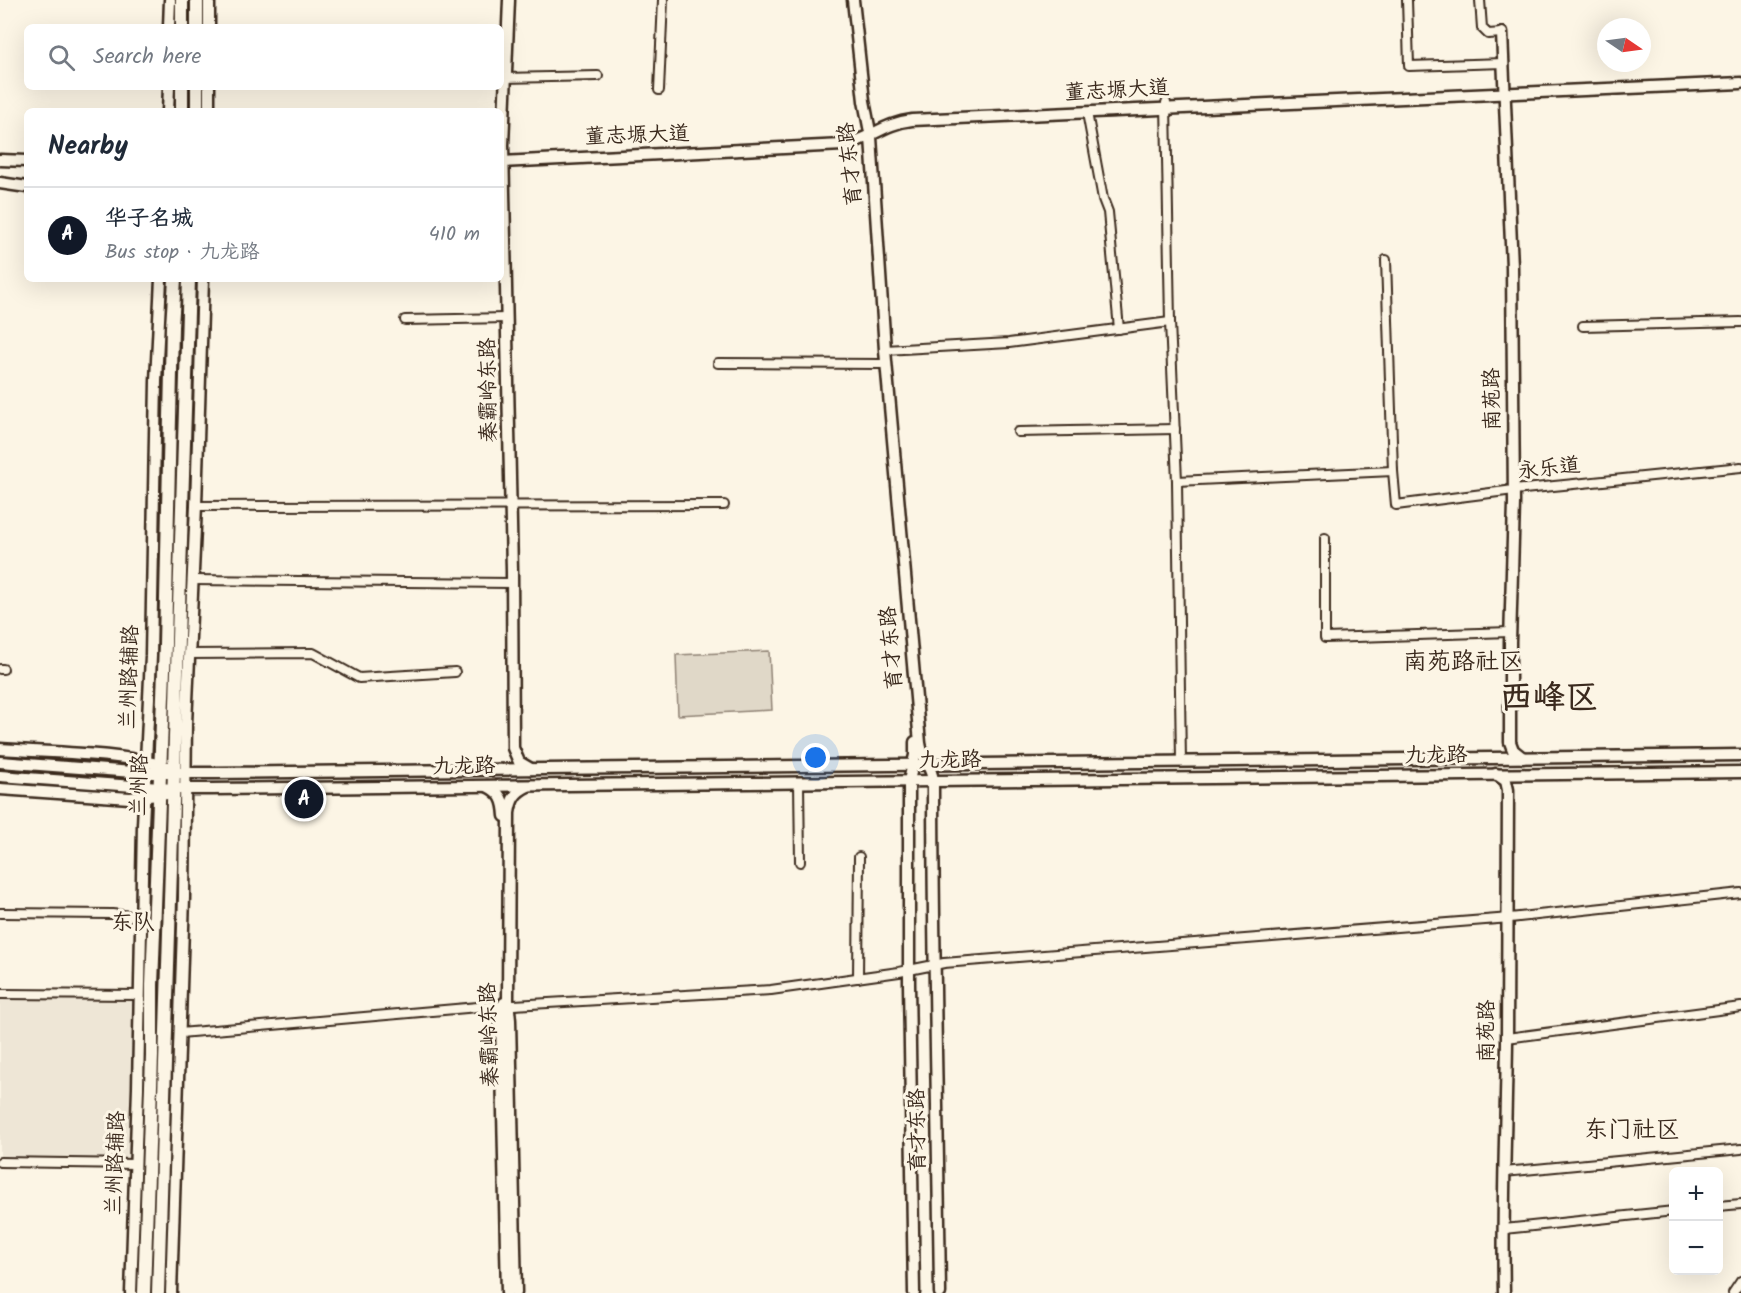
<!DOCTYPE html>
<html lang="en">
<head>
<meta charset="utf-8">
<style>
  body { margin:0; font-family:Kalam,"LXGW WenKai TC",sans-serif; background:#f6f6f7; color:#1f2937 }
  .controls { position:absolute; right:18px; bottom:18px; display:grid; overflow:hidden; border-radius:9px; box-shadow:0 6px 24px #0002 }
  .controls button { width:54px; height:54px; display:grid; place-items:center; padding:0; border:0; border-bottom:2px solid #e0e1e3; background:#fff; color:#1f2937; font:30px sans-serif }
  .compass { position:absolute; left:1597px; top:18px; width:54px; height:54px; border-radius:50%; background:#fff; box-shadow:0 6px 24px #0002; rotate:103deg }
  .you { position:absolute; left:816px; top:758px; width:21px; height:21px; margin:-15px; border:4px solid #fff; border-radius:50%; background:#1a73e8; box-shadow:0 0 0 9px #1a73e833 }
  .badge { display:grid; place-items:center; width:39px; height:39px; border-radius:50%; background:#111827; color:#fff; font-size:20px; font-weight:700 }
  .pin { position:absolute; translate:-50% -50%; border:3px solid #fff; box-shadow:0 2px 6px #0006 }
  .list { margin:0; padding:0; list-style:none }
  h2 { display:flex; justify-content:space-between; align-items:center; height:78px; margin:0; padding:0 24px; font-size:26px }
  h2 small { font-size:20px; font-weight:400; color:#747a83 }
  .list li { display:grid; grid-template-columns:39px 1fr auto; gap:18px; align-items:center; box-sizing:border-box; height:96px; padding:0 24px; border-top:2px solid #e0e1e3 }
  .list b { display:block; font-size:22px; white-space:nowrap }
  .list p { margin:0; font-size:20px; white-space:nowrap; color:#747a83 }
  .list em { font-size:20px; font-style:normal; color:#747a83 }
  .icon { flex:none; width:33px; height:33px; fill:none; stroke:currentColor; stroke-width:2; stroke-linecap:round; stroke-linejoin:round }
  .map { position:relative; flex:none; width:1741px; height:1293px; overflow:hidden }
  .search { position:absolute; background:#fff; box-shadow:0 6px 24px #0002; left:24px; top:24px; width:480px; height:66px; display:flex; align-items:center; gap:15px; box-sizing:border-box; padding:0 21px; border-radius:9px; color:#747a83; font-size:22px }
  .panel { position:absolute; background:#fff; box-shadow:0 6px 24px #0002; left:24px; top:108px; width:480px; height:174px; border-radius:9px }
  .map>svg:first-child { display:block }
  .built { fill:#eee6d6 }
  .green { fill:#e0d8c8; stroke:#8e8173; stroke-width:1.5 }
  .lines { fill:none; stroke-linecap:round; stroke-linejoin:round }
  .street-casing { stroke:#3b2a1e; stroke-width:12 }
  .secondary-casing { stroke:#3b2a1e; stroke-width:15 }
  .primary-casing { stroke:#3b2a1e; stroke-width:16 }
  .street { stroke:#fcf5e5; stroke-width:8 }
  .secondary { stroke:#fcf5e5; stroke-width:10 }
  .primary { stroke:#fcf5e5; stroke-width:12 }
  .labels { text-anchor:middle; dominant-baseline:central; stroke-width:6; stroke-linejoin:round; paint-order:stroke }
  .street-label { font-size:21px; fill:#3b2a1e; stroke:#fcf5e5 }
  .neighbourhood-label { font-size:22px; fill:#3b2a1e; stroke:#fcf5e5 }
  .quarter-label { font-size:24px; fill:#3b2a1e; stroke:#fcf5e5 }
  .town-label { font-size:33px; font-weight:bold; fill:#3b2a1e; stroke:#fcf5e5 }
</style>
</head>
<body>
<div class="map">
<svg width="1741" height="1293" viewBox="0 0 1741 1293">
  <rect width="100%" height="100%" fill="#fcf5e5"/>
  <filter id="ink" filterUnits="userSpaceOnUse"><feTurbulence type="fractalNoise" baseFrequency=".0167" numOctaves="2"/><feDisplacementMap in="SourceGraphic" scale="12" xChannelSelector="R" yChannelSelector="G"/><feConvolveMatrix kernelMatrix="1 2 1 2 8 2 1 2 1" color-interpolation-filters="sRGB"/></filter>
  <g filter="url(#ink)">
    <!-- built -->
    <path class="built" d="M0,995L133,999L129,1160L0,1159Z"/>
    <!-- green -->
    <path class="green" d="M769,651L772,710L678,715L676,655Z"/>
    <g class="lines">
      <!-- street casing -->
      <g class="street-casing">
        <g id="street">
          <path d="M1407,0L1409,66L1504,63"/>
          <path d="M1480,0L1482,28L1488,34L1502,33"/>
          <path d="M503,78L598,76"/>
          <path d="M659,90L663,0"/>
          <path d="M1166,103L1170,322L1177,481L1181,762"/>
          <path d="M1088,118L1103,199L1108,212L1119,329"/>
          <path d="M1386,260L1393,471L1396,505L1514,490L1741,467"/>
          <path d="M405,320L507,318"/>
          <path d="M1583,326L1741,322"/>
          <path d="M885,350L1009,343L1170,322"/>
          <path d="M718,363L881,364"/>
          <path d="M1018,432L1175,429"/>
          <path d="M1177,481L1393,471"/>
          <path d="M196,506L724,505"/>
          <path d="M1325,538V638L1510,632"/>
          <path d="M193,580L512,583"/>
          <path d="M189,654L313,653L359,678L455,672"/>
          <path d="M0,669H3"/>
          <path d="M799,782L800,862"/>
          <path d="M0,913L112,914L141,917"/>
          <path d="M858,978L859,857"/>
          <path d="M0,994L139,995"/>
          <path d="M180,1033L478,1007L771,990L899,972L944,963L1510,918L1741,893"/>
          <path d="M1507,1038L1741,1007"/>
          <path d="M0,1162L135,1164"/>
          <path d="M1504,1172L1741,1149"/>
          <path d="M1718,1206L1741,1204"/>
          <path d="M1504,1229L1674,1211"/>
          <path d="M1733,1293L1741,1281"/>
        </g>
      </g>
      <!-- secondary casing -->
      <g class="secondary-casing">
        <g id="secondary">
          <path d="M509,0L503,145L512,571L513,748L519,762L531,769"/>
          <path d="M853,0L864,101L871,137L885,350L920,743C922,758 931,766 933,780C933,951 938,1122 940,1293"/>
          <path d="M169,27L170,0"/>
          <path d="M209,27V0"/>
          <path d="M1502,33L1512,267L1514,503L1510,642V742L1513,750L1523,758"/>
          <path d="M168,111L169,87"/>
          <path d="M209,111V87"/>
          <path d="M0,160L27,161"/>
          <path d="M501,162L843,145C869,140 884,123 912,120L1741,83"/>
          <path d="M0,183L27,187"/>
          <path d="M0,749C53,753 117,752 168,767"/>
          <path d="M0,762L146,773H213L1741,755"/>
          <path d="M1496,774L1506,781L1508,790C1507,874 1508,958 1507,1042C1506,1125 1502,1209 1504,1293"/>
          <path d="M0,776L173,789H211L1741,772"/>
          <path d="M487,786C501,793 504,800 505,816"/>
          <path d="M0,789L130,798L167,794"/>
          <path d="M504,1003L501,1021L507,1293"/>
          <path d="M131,1293L138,1088L143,825L151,656L156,381L161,279"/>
          <path d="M171,1293L184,897L186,724L196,506L203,279"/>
          <path d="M516,1293L510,1020L508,1000L509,813C511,799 515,792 528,786"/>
          <path d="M914,1293L909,984V781L915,755V742"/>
        </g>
      </g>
      <!-- primary casing -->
      <g class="primary-casing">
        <g id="primary">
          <path d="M182,27V0"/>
          <path d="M197,27V0"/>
          <path d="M182,87V111"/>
          <path d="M197,111V87"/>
          <path d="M144,1293L152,1056V985L165,644L172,327L175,279"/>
          <path d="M158,1293L189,279"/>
        </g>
      </g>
      <!-- street -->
      <use href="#street" class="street"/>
      <!-- secondary -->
      <use href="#secondary" class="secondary"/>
      <!-- primary -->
      <use href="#primary" class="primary"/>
    </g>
  </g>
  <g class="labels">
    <!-- street labels -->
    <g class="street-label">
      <text transform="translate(1117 91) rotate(-3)">董志塬大道</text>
      <text transform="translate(637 136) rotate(-2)">董志塬大道</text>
      <text transform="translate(851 164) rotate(-96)">育才东路</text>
      <text transform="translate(489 390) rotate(-91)">秦霸岭东路</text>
      <text transform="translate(1493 399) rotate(-91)">南苑路</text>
      <text transform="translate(1549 469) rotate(-6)">永乐道</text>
      <text transform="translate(892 648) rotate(-95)">育才东路</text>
      <text transform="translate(130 677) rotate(-88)">兰州路辅路</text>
      <text transform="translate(1436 756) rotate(-1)">九龙路</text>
      <text transform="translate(950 761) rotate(-1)">九龙路</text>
      <text transform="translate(464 767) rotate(-1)">九龙路</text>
      <text transform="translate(140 785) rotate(-88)">兰州路</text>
      <text transform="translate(1487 1031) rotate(-90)">南苑路</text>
      <text transform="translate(490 1035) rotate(-92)">秦霸岭东路</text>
      <text transform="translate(918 1130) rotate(-91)">育才东路</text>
      <text transform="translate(116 1163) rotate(-88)">兰州路辅路</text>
    </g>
    <!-- neighbourhood labels -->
    <g class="neighbourhood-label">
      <text x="133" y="923">东队</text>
    </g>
    <!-- quarter labels -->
    <g class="quarter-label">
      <text x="1463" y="662">南苑路社区</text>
      <text x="1632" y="1130">东门社区</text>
    </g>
    <!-- town labels -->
    <g class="town-label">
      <text x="1549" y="699">西峰区</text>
    </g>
  </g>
</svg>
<div class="controls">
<button>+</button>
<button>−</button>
</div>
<svg class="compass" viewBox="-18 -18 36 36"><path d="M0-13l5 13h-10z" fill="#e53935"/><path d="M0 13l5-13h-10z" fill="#747a83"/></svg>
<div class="you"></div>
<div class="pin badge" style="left:304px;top:799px">A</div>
<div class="search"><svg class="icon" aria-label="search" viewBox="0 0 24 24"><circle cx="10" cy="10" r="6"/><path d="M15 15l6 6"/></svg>Search here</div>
<section class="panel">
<h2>Nearby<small></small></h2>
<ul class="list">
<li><span class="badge">A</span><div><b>华子名城</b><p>Bus stop · 九龙路</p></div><em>410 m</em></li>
</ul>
</section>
</div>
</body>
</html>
